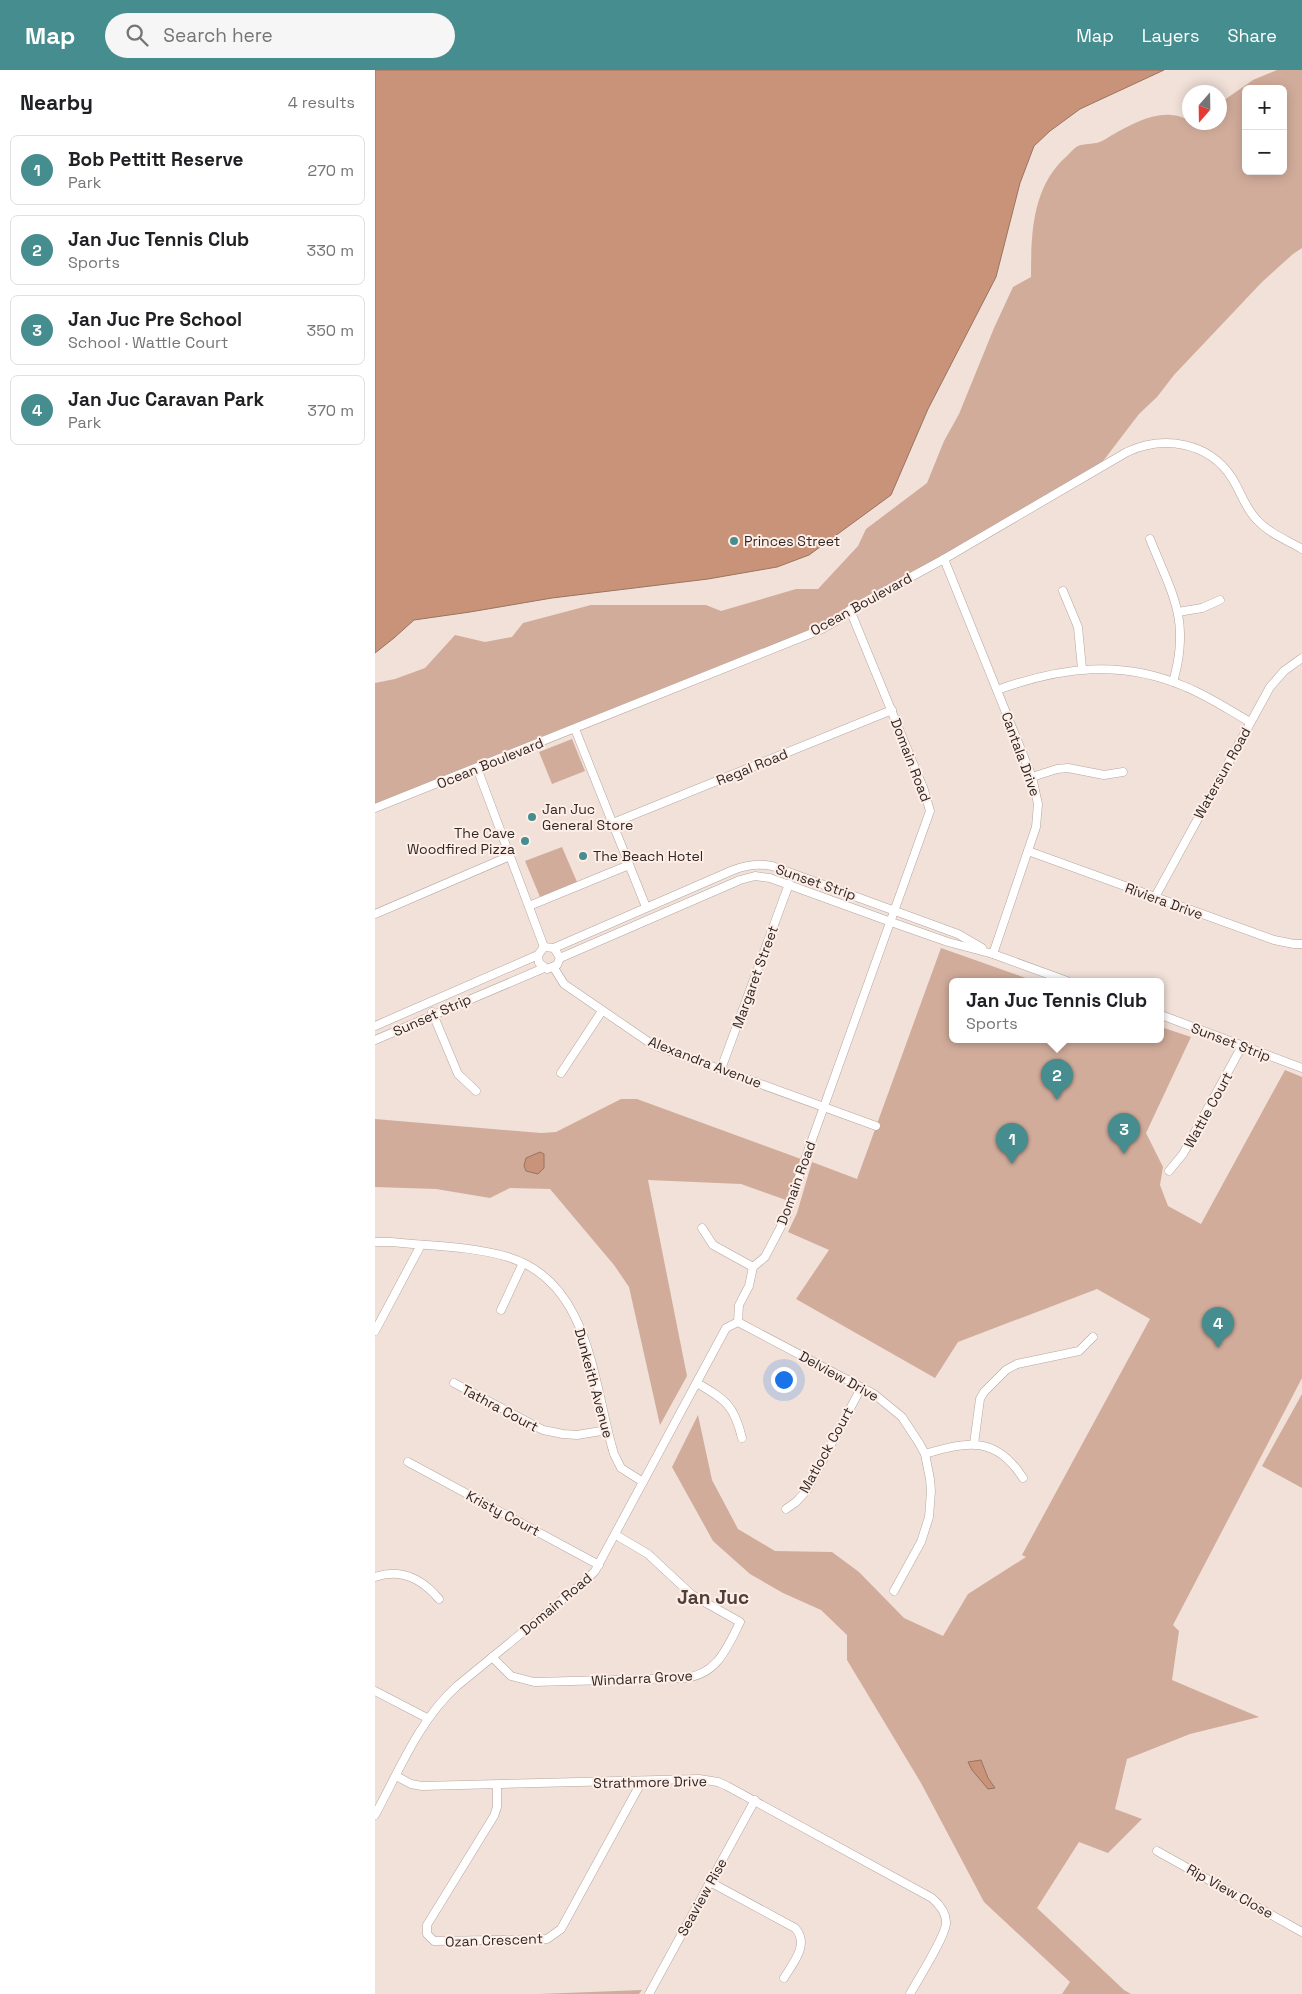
<!DOCTYPE html>
<html lang="en">
<head>
<meta charset="utf-8">
<style>
  body { margin:0; font-family:"Space Grotesk",sans-serif; background:#f6f6f6; color:#202124 }
  .controls { position:absolute; right:15px; top:15px; display:grid; overflow:hidden; border-radius:8px; box-shadow:0 2px 12px #0003 }
  .controls button { width:45px; height:45px; display:grid; place-items:center; padding:0; border:0; border-bottom:1px solid #e0e0e0; background:#fff; color:#202124; font:25px sans-serif }
  .compass { position:absolute; left:807px; top:15px; width:45px; height:45px; border-radius:50%; background:#fff; box-shadow:0 2px 12px #0003; rotate:200deg }
  .you { position:absolute; left:408px; top:1309px; width:18px; height:18px; margin:-12px; border:4px solid #fff; border-radius:50%; background:#1a73e8; box-shadow:0 0 0 8px #1a73e833 }
  .badge { display:grid; place-items:center; width:32px; height:32px; border-radius:50%; background:#458d8e; color:#fff; font-size:16px; font-weight:700 }
  .pin { position:absolute; translate:-50% -41px; filter:drop-shadow(0 1px 2px #0008) }
  .pin::after { content:''; position:absolute; top:26px; width:18px; height:15px; background:inherit; clip-path:polygon(0 0,100% 0,50% 100%) }
  .popup { position:absolute; left:574px; top:908px; width:215px; height:65px; box-sizing:border-box; display:grid; place-content:center; border-radius:8px; background:#fff; filter:drop-shadow(0 1px 4px #0005); font-size:16px; white-space:nowrap; color:#757577 }
  .popup b { font-size:19px; color:#202124 }
  .popup::after { content:''; position:absolute; left:50%; top:100%; margin-left:-10px; border:10px solid transparent; border-top-color:#fff }
  .list { margin:0; padding:0; list-style:none }
  h2 { display:flex; justify-content:space-between; align-items:center; height:65px; margin:0; padding:0 20px; font-size:21px }
  h2 small { font-size:16px; font-weight:400; color:#757577 }
  .list li { display:grid; grid-template-columns:32px 1fr auto; gap:15px; align-items:center; box-sizing:border-box; height:70px; margin:0 10px 10px; padding:0 10px; border:1px solid #e0e0e0; border-radius:8px }
  .list b { display:block; font-size:19px; white-space:nowrap }
  .list p { margin:0; font-size:16px; white-space:nowrap; color:#757577 }
  .list em { font-size:16px; font-style:normal; color:#757577 }
  .icon { flex:none; width:28px; height:28px; fill:none; stroke:currentColor; stroke-width:2; stroke-linecap:round; stroke-linejoin:round }
  .map { position:relative; flex:none; width:927px; height:1924px; overflow:hidden }
  header { display:flex; align-items:center; gap:30px; box-sizing:border-box; height:70px; padding:0 25px; background:#458d8e; color:#fff }
  header strong { font-size:24px }
  nav { display:flex; gap:28px; margin-inline-start:auto; font-size:18px }
  .search { width:350px; height:45px; background:#f6f6f6; display:flex; align-items:center; gap:12px; box-sizing:border-box; padding:0 18px; border-radius:28px; color:#757577; font-size:19px }
  main { display:flex }
  aside { flex:1; background:#fff }
  .map>svg:first-child { display:block }
  .green { fill:#d1ac9b; fill-rule:evenodd }
  .water { fill:#c99379; stroke:#9a7360 }
  .lines { fill:none; stroke-linecap:round; stroke-linejoin:round }
  .minor-casing { stroke:#b5a69f; stroke-width:9 }
  .minor { stroke:#fff; stroke-width:8 }
  .poi-dot { fill:#458d8e; stroke:#ffeee7; stroke-width:2 }
  .labels { text-anchor:middle; dominant-baseline:central; stroke-width:4; stroke-linejoin:round; paint-order:stroke }
  .poi-label { font-size:14px; fill:#2e2825; stroke:#ffeee7; text-anchor:start }
  .street-label { font-size:14px; fill:#2e2825; stroke:#ffeee7 }
  .district-label { font-size:19px; font-weight:bold; fill:#4d403a; stroke:#ffeee7 }
</style>
</head>
<body>
<header>
<strong>Map</strong>
<div class="search"><svg class="icon" aria-label="search" viewBox="0 0 24 24"><circle cx="10" cy="10" r="6"/><path d="M15 15l6 6"/></svg>Search here</div>
<nav><a>Map</a><a>Layers</a><a>Share</a></nav>
</header>
<main>
<aside>
<h2>Nearby<small>4 results</small></h2>
<ul class="list">
<li><span class="badge">1</span><div><b>Bob Pettitt Reserve</b><p>Park</p></div><em>270 m</em></li>
<li><span class="badge">2</span><div><b>Jan Juc Tennis Club</b><p>Sports</p></div><em>330 m</em></li>
<li><span class="badge">3</span><div><b>Jan Juc Pre School</b><p>School · Wattle Court</p></div><em>350 m</em></li>
<li><span class="badge">4</span><div><b>Jan Juc Caravan Park</b><p>Park</p></div><em>370 m</em></li>
</ul>
</aside>
<div class="map">
<svg width="927" height="1924" viewBox="0 0 927 1924">
  <rect width="100%" height="100%" fill="#f1e1d9"/>
  <!-- green -->
  <g class="green">
    <path d="M902,0H927V178L918,184L887,212L799,305L782,327L764,344L722,399L461,551L0,738V613L20,609L50,598L80,565L110,572L137,567L148,553L216,535H331L346,541L421,519H443L483,476L491,459L552,413L569,371L584,344L619,258L638,217L656,207C656,164 657,116 692,86C695,83 699,78 703,76C711,73 721,75 729,70C748,59 773,43 796,45C802,45 809,48 814,50V52H844L845,33L878,10ZM871,19H908V101H871Z"/>
    <path d="M197,669L210,701L177,714L164,682Z"/>
    <path d="M187,777L202,812L165,827L150,791Z"/>
    <path d="M566,878L659,911H578V969H786V957L816,967L771,1063L788,1097L785,1115L793,1136L826,1154L910,1000L927,1007V1308L798,1555L804,1561L797,1610L884,1647L815,1664L752,1689L740,1739L767,1749L733,1783L704,1772L662,1838L749,1920L756,1924H687L695,1912L609,1832L546,1713L472,1590V1565L446,1540L408,1523L375,1504L338,1471L297,1397L323,1345L337,1410L363,1459L400,1481L457,1482L484,1502L529,1548L568,1566L593,1524L651,1487L647,1485L775,1249L722,1219L583,1272L560,1308L421,1229L454,1180L413,1162L422,1143L437,1092L482,1109Z"/>
    <path d="M246,1029H262L426,1089L411,1130L366,1114L273,1110L312,1306L285,1355L254,1217L239,1195L175,1119L135,1118L115,1128L61,1119L0,1117V1049L166,1063L181,1062Z"/>
    <path d="M927,1324V1418L887,1396Z"/>
    <path d="M267,1920L264,1924H164Z"/>
  </g>
  <!-- water -->
  <g class="water">
    <path d="M0,0H789L705,39L675,61L659,76L645,113L621,207L553,339L516,425L501,436L434,485L402,497L333,509L177,528L95,542L39,550L19,568L0,583Z"/>
    <path d="M165,1082L169,1084V1098L163,1104L151,1101L149,1096L151,1088Z"/>
    <path d="M606,1690L613,1708L620,1718L613,1719L597,1700L593,1692Z"/>
  </g>
  <g class="lines">
    <!-- minor casing -->
    <g class="minor-casing">
      <g id="minor">
        <path d="M775,469C797,524 816,550 798,612"/>
        <path d="M569,489L657,707L663,734L661,757L618,884"/>
        <path d="M688,521L703,557L707,599"/>
        <path d="M803,542L827,538L845,530"/>
        <path d="M622,620C686,597 747,589 811,617C833,626 854,640 875,652"/>
        <path d="M200,659L271,837"/>
        <path d="M102,698L169,877"/>
        <path d="M657,707L682,699L693,698L729,705L748,702"/>
        <path d="M0,738L445,560L461,551L475,540L569,489L752,382C789,365 834,372 857,408C866,422 870,438 882,450C895,464 912,470 927,479"/>
        <path d="M238,753L517,640"/>
        <path d="M653,781L899,870L919,874H927"/>
        <path d="M780,827L895,617L909,601L927,588"/>
        <path d="M154,836L254,795"/>
        <path d="M0,844L135,786"/>
        <path d="M179,878L356,801C370,795 382,793 397,796L583,864L607,878"/>
        <path d="M185,888L365,810L380,806L395,808L516,852L573,872L618,884L692,911"/>
        <path d="M179,898L189,914L278,975L501,1056"/>
        <path d="M57,942L83,1004L101,1021"/>
        <path d="M786,945L927,998"/>
        <path d="M0,956L163,885L169,877L179,878L185,888L182,895L172,899L164,893L163,885"/>
        <path d="M0,970L169,898"/>
        <path d="M346,999L414,814"/>
        <path d="M186,1003L227,941"/>
        <path d="M794,1101L808,1084L867,976"/>
        <path d="M327,1158L338,1175L378,1197"/>
        <path d="M0,1172H16C54,1176 97,1176 133,1187C216,1212 218,1315 239,1384L246,1398L268,1412"/>
        <path d="M126,1240L148,1193"/>
        <path d="M363,1252L499,1324L527,1347L544,1373L550,1384L555,1409L556,1421L554,1447L546,1472L519,1521"/>
        <path d="M0,1261L46,1175"/>
        <path d="M79,1313L168,1360L188,1364L202,1365L232,1360"/>
        <path d="M322,1313C351,1330 359,1335 367,1368"/>
        <path d="M599,1374L605,1329L609,1322L631,1300L642,1294L704,1281L718,1267"/>
        <path d="M550,1384C593,1371 621,1366 648,1408"/>
        <path d="M33,1392L224,1495"/>
        <path d="M411,1439L421,1432L432,1420L486,1318"/>
        <path d="M0,1507C26,1498 47,1509 64,1529"/>
        <path d="M117,1587L136,1606L159,1612L309,1608C342,1605 352,1578 365,1552L317,1525L273,1484L241,1465"/>
        <path d="M0,1621L52,1648"/>
        <path d="M21,1706L36,1714L47,1716L324,1709L343,1712L352,1716L557,1828C565,1835 572,1843 571,1854C569,1869 543,1909 535,1924"/>
        <path d="M122,1715V1737L119,1746L52,1855V1864L59,1871L172,1869L186,1859L267,1711"/>
        <path d="M0,1745C24,1701 44,1650 82,1616L209,1512L220,1501L351,1258L363,1252L364,1235L374,1216L378,1197L390,1187L411,1147L428,1095L555,741L549,720L475,540"/>
        <path d="M782,1781L927,1862"/>
        <path d="M335,1812L420,1858C435,1874 418,1893 409,1908"/>
        <path d="M274,1924L380,1730"/>
      </g>
    </g>
    <!-- minor -->
    <use href="#minor" class="minor"/>
  </g>
  <!-- markers -->
  <g class="poi-dot">
    <circle cx="359" cy="471" r="5"/>
    <circle cx="157" cy="747" r="5"/>
    <circle cx="150" cy="771" r="5"/>
    <circle cx="208" cy="786" r="5"/>
  </g>
  <g class="labels">
    <!-- poi labels -->
    <g class="poi-label">
      <text x="369" y="471">Princes Street</text>
      <text x="167" y="739">Jan Juc<tspan x="167" dy="16">General Store</tspan></text>
      <text x="140" y="763" text-anchor="end">The Cave<tspan x="140" dy="16">Woodfired Pizza</tspan></text>
      <text x="218" y="786">The Beach Hotel</text>
    </g>
    <!-- street labels -->
    <g class="street-label">
      <text transform="translate(486 534) rotate(-29)">Ocean Boulevard</text>
      <text transform="translate(646 684) rotate(70)">Cantala Drive</text>
      <text transform="translate(536 690) rotate(69)">Domain Road</text>
      <text transform="translate(115 693) rotate(-22)">Ocean Boulevard</text>
      <text transform="translate(377 697) rotate(-22)">Regal Road</text>
      <text transform="translate(847 703) rotate(-61)">Watersun Road</text>
      <text transform="translate(441 812) rotate(19)">Sunset Strip</text>
      <text transform="translate(789 831) rotate(20)">Riviera Drive</text>
      <text transform="translate(380 907) rotate(-70)">Margaret Street</text>
      <text transform="translate(57 945) rotate(-24)">Sunset Strip</text>
      <text transform="translate(856 972) rotate(21)">Sunset Strip</text>
      <text transform="translate(330 992) rotate(21)">Alexandra Avenue</text>
      <text transform="translate(833 1040) rotate(-61)">Wattle Court</text>
      <text transform="translate(421 1113) rotate(-70)">Domain Road</text>
      <text transform="translate(464 1306) rotate(29)">Delview Drive</text>
      <text transform="translate(219 1313) rotate(75)">Dunkeith Avenue</text>
      <text transform="translate(125 1338) rotate(28)">Tathra Court</text>
      <text transform="translate(451 1380) rotate(-61)">Matlock Court</text>
      <text transform="translate(128 1443) rotate(28)">Kristy Court</text>
      <text transform="translate(181 1534) rotate(-40)">Domain Road</text>
      <text transform="translate(267 1608) rotate(-3)">Windarra Grove</text>
      <text transform="translate(275 1712) rotate(-1)">Strathmore Drive</text>
      <text transform="translate(855 1821) rotate(29)">Rip View Close</text>
      <text transform="translate(327 1827) rotate(-61)">Seaview Rise</text>
      <text transform="translate(119 1870) rotate(-2)">Ozan Crescent</text>
    </g>
    <!-- district labels -->
    <g class="district-label">
      <text x="338" y="1527">Jan Juc</text>
    </g>
  </g>
</svg>
<div class="controls">
<button>+</button>
<button>−</button>
</div>
<svg class="compass" viewBox="-18 -18 36 36"><path d="M0-13l5 13h-10z" fill="#e53935"/><path d="M0 13l5-13h-10z" fill="#757577"/></svg>
<div class="you"></div>
<div class="pin badge" style="left:637px;top:1094px">1</div>
<div class="pin badge" style="left:682px;top:1030px">2</div>
<div class="popup"><b>Jan Juc Tennis Club</b>Sports</div>
<div class="pin badge" style="left:749px;top:1084px">3</div>
<div class="pin badge" style="left:843px;top:1278px">4</div>
</div>
</main>
</body>
</html>
